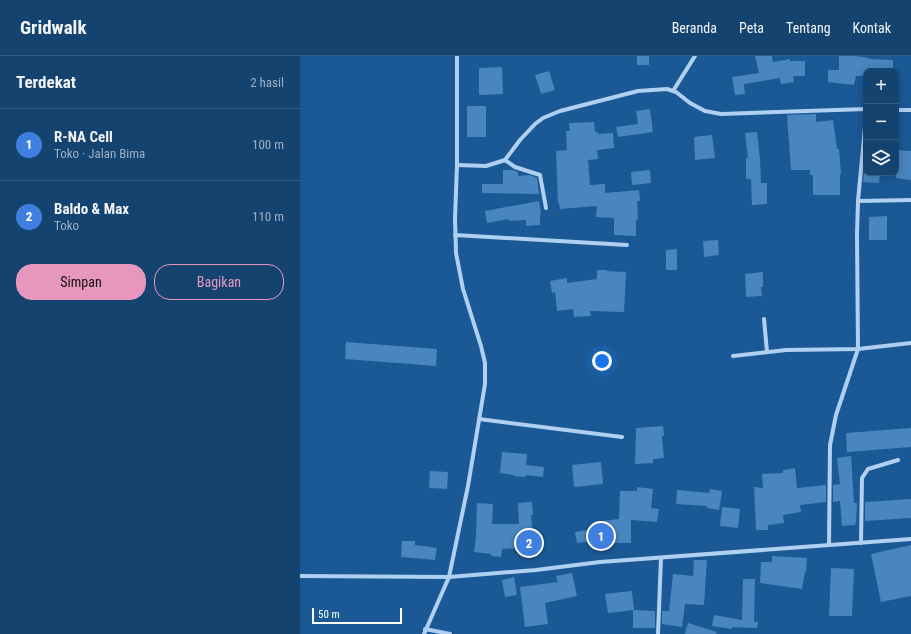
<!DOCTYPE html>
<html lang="id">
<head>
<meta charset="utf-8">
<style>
  body { margin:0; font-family:"Roboto Condensed",sans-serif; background:#214e78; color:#f1f3f6 }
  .controls { position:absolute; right:12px; top:12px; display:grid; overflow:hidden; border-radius:8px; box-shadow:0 2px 10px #0003 }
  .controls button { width:36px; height:36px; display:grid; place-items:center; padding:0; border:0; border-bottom:1px solid #335c83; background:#144370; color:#f1f3f6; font:20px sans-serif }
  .scale { position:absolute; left:12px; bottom:10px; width:90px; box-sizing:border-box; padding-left:4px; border:2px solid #fff; border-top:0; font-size:11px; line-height:14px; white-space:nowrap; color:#fff; -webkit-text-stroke:3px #1b5996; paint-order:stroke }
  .you { position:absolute; left:302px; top:305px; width:14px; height:14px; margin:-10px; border:3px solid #fff; border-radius:50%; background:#1a73e8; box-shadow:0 0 0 6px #1a73e833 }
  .badge { display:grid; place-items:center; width:26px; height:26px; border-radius:50%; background:#e797bd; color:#fff; font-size:13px; font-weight:700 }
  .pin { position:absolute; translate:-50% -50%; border:2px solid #fff; box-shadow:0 1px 4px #0006 }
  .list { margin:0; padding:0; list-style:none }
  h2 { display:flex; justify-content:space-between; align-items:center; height:52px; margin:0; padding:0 16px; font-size:17px }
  h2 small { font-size:13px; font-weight:400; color:#9db0c3 }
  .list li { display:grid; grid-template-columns:26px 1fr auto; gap:12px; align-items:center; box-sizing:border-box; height:72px; padding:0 16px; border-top:1px solid #335c83 }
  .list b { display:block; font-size:15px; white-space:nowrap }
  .list p { margin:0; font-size:13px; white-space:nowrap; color:#9db0c3 }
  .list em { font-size:13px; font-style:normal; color:#9db0c3 }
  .actions { display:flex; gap:8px; padding:12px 16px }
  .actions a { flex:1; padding:9px 0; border:1px solid #e797bd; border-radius:16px; text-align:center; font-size:14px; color:#e797bd }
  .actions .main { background:#e797bd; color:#111 }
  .icon { flex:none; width:22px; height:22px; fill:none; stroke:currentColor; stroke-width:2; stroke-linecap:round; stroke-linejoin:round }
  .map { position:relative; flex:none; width:611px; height:578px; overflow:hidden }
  header { display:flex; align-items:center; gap:24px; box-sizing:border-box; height:56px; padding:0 20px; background:#144370; border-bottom:1px solid #335c83 }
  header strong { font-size:19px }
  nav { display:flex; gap:22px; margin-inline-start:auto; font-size:14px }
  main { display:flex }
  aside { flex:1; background:#144370 }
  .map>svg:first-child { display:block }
  .building { fill:#4985be }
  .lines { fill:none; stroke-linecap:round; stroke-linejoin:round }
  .minor { stroke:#afd0f0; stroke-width:4 }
</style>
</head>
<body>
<header>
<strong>Gridwalk</strong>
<nav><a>Beranda</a><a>Peta</a><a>Tentang</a><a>Kontak</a></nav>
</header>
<main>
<aside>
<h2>Terdekat<small>2 hasil</small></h2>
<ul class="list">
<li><span class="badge" style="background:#3f7fe0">1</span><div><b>R-NA Cell</b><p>Toko · Jalan Bima</p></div><em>100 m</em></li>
<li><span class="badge" style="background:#3f7fe0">2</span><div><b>Baldo &amp; Max</b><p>Toko</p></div><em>110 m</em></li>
</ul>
<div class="actions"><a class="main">Simpan</a><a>Bagikan</a></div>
</aside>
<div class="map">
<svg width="611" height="578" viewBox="0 0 611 578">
  <rect width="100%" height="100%" fill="#1b5996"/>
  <!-- building -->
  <g class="building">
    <rect x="337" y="0" width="12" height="9"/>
    <path d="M455,0H472L473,6L490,3V5H505V20H493L494,26L481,28L480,22L444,28L445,38L435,39L432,21L459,17Z"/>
    <path d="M539,0H555L569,2V3L593,4V13L569,12L568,15H566V20H556L554,29L528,26V14H539Z"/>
    <path d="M202,11L203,38L179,39V12Z"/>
    <path d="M249,15L255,34L241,38L235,19Z"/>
    <rect x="167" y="50" width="19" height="31"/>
    <path d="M350,53L353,76L318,81L316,71L338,68L336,55Z"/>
    <path d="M516,58V66L533,64L537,93H539L541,118H540V139H513V119H510V114H491L487,59Z"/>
    <path d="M294,66L295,76H298V78L313,77L314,92L297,94L298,103L288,104L290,129L305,128V137L339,134L340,145H337L338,164H336V180L314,179V162L296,161L297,150L260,153L259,147H258L256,95L267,94L266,75H270L269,67Z"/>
    <path d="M457,76L460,103L461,127H467V148L452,149L451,123H446V102H448L445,77Z"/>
    <path d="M412,79L415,102L395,104L394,81Z"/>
    <path d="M596,94L611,95V124L596,122Z"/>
    <path d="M203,114H213L218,116V120L230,119L237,122L239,138L182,137V128H203Z"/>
    <path d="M350,114L351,127L332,129L331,116Z"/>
    <path d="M564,117H580L579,127L563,126Z"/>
    <path d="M239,145L241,159H240V169L226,170V164L209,165V163L187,167L185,155Z"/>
    <path d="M587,160V184H569V161Z"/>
    <path d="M418,184L419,199L404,201L403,185Z"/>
    <path d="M377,193V214H366V194Z"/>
    <path d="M297,214H306L307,215L326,216L324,256L290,255L291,260L274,261L273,253L257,255L255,236L252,237L250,225L267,222V227L297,223Z"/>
    <path d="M463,216V231H461L462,240L446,241L445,218Z"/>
    <path d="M46,286L137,293L136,310L45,303Z"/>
    <path d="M363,370L364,380H362L364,402L353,403V407L335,408L336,372Z"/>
    <path d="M611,372V391L547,396L546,377Z"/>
    <path d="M202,396L227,398L226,409L244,411L243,421L226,419V421L214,420V419L200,417Z"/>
    <path d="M551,400L554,447H557L556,466L555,469L542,470L540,445L533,446V429L540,428L537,402Z"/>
    <path d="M301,406L303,428L274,431L272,409Z"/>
    <path d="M495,412L497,432L526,429V446L500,449L501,456L483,459L484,467L468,469V474H456L454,431L463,432L462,418L483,417V414Z"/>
    <path d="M130,415L148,416L147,433L129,432Z"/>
    <path d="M337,431L353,433L351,452L359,453L357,466L331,464V487H310V488L296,490L295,485L277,487L275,476L294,473L293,466L319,463L320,435H337Z"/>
    <path d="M410,433L422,435L419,454L407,452V450L376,448L377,434L409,437Z"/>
    <path d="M611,443V462L565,465V446Z"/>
    <path d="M232,446L233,459H231L234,496H220V492L202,493L201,501L191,500V498L174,496L176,480L177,447L193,448L192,468H219L218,447Z"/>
    <path d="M422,451L440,453L438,472L420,470Z"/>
    <path d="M102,485H115V489L137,492L135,504L101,501Z"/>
    <path d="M611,489V540L581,546L571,498Z"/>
    <path d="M472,500L507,502L506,516H505L502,533L460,527L461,506H472Z"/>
    <path d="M394,504H407L404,549L385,548L382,571L362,568V555H369L373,518L393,520Z"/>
    <path d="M531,512L554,513L552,560H529Z"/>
    <path d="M272,517L277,540L245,547L248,568L225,571L220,531L258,526L256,520Z"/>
    <path d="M214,521L217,539L205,541L202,524Z"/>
    <path d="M443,523H455L454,566H458L457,572L432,571V573L412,570L414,559L442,564Z"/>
    <path d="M332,535L334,554L308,557L305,538Z"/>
    <path d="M333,554L355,555V572H333Z"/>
    <path d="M388,567L417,576L416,578H385Z"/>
  </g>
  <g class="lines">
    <!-- minor -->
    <g class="minor">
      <path d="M373,35L395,0"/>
      <path d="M596,54H611"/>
      <path d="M205,104L215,111L240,119L246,152"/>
      <path d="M157,109L186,110L205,104L220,84L235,68L243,62L260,55L338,35L367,33L376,36L390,47L405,55L421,58L566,53"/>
      <path d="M558,145L611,144"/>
      <path d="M155,179L327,189"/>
      <path d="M464,263L467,296"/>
      <path d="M433,300L486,294L558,293L611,287"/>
      <path d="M179,363L322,381"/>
      <path d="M561,487L562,422L568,413L598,404"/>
      <path d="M529,489L530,389L536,359L558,293L557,178L558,145L566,60"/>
      <path d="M0,520L149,521L236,514L300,506L611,483"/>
      <path d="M125,573L150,578"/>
      <path d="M124,578L149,521L168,430L185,328V307L181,290L163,233L156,197L155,162L157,109V0"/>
      <path d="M358,578L361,502"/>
    </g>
  </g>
</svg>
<div class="controls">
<button>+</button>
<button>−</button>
<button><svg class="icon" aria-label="layers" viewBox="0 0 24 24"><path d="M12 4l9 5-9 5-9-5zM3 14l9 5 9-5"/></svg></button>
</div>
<div class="scale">50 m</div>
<div class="you"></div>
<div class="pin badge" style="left:301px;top:480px;background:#3f7fe0">1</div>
<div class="pin badge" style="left:229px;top:487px;background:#3f7fe0">2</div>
</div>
</main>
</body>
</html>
